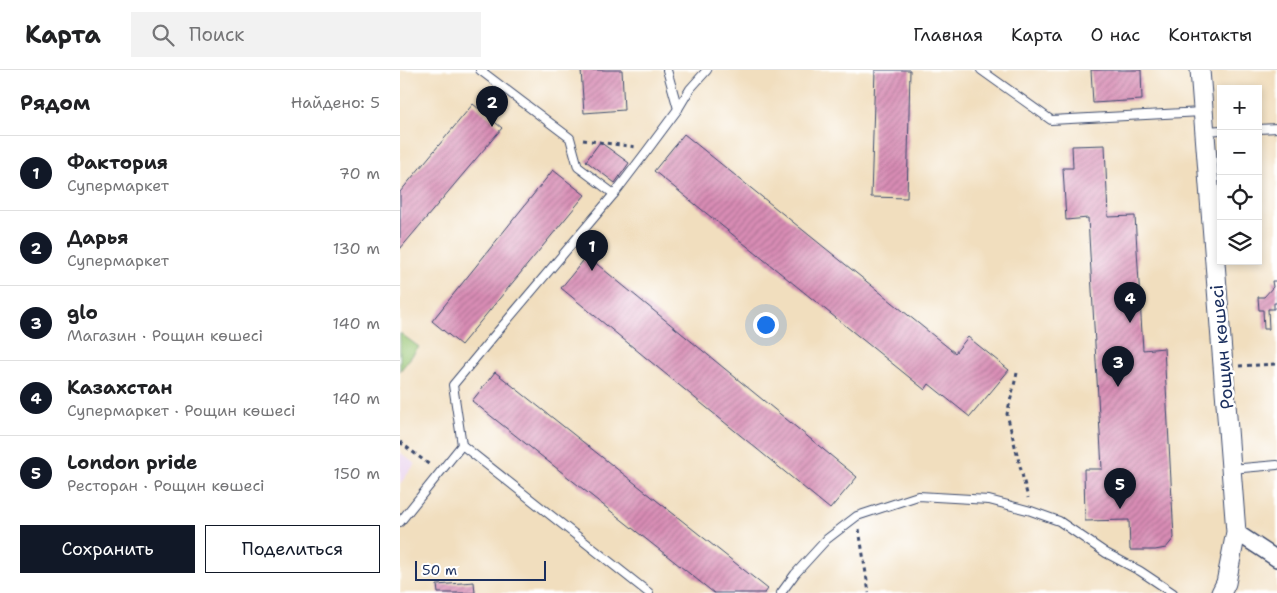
<!DOCTYPE html>
<html lang="ru">
<head>
<meta charset="utf-8">
<style>
  body { margin:0; font-family:"Shantell Sans",sans-serif; background:#f2f2f2; color:#202124 }
  .controls { position:absolute; right:15px; top:15px; display:grid; overflow:hidden; border-radius:0px; box-shadow:0 2px 8px #0003 }
  .controls button { width:45px; height:45px; display:grid; place-items:center; padding:0; border:0; border-bottom:1px solid #e0e0e0; background:#fff; color:#202124; font:25px sans-serif }
  .scale { position:absolute; left:15px; bottom:12px; width:131px; box-sizing:border-box; padding-left:5px; border:2px solid #1b2f5e; border-top:0; font-size:14px; line-height:18px; white-space:nowrap; color:#1b2f5e; -webkit-text-stroke:4px #fff; paint-order:stroke }
  .you { position:absolute; left:365px; top:254px; width:18px; height:18px; margin:-12px; border:4px solid #fff; border-radius:50%; background:#1a73e8; box-shadow:0 0 0 8px #1a73e833 }
  .badge { display:grid; place-items:center; width:32px; height:32px; border-radius:50%; background:#111827; color:#fff; font-size:16px; font-weight:700 }
  .pin { position:absolute; translate:-50% -41px; filter:drop-shadow(0 1px 2px #0008) }
  .pin::after { content:''; position:absolute; top:26px; width:18px; height:15px; background:inherit; clip-path:polygon(0 0,100% 0,50% 100%) }
  .list { margin:0; padding:0; list-style:none }
  h2 { display:flex; justify-content:space-between; align-items:center; height:65px; margin:0; padding:0 20px; font-size:21px }
  h2 small { font-size:16px; font-weight:400; color:#757577 }
  .list li { display:grid; grid-template-columns:32px 1fr auto; gap:15px; align-items:center; box-sizing:border-box; height:75px; padding:0 20px; border-top:1px solid #e0e0e0 }
  .list b { display:block; font-size:19px; white-space:nowrap }
  .list p { margin:0; font-size:16px; white-space:nowrap; color:#757577 }
  .list em { font-size:16px; font-style:normal; color:#757577 }
  .actions { display:flex; gap:10px; padding:15px 20px }
  .actions a { flex:1; padding:11px 0; border:1px solid #111827; border-radius:0px; text-align:center; font-size:18px; color:#111827 }
  .actions .main { background:#111827; color:#fff }
  .icon { flex:none; width:28px; height:28px; fill:none; stroke:currentColor; stroke-width:2; stroke-linecap:round; stroke-linejoin:round }
  .map { position:relative; flex:none; width:877px; height:523px; overflow:hidden }
  header { display:flex; align-items:center; gap:30px; box-sizing:border-box; height:70px; padding:0 25px; background:#fff; border-bottom:1px solid #e0e0e0 }
  header strong { font-size:24px }
  nav { display:flex; gap:28px; margin-inline-start:auto; font-size:18px }
  .search { width:350px; height:45px; background:#f2f2f2; display:flex; align-items:center; gap:12px; box-sizing:border-box; padding:0 18px; border-radius:0px; color:#757577; font-size:19px }
  main { display:flex }
  aside { flex:1; background:#fff }
  .map>svg:first-child { display:block }
  .built { fill:#e9d2ed }
  .park { fill:#97c472; stroke:#597a68 }
  .building { fill:url(#building-hatch) }
  .lines { fill:none; stroke-linecap:round; stroke-linejoin:round }
  .service-casing { stroke:#3b496c; stroke-width:10 }
  .minor-casing { stroke:#3b496c; stroke-width:18 }
  .tertiary-casing { stroke:#3b496c; stroke-width:21 }
  .path { stroke:#3b496c; stroke-width:3; stroke-dasharray:4 4; stroke-linecap:butt }
  .service { stroke:#fff; stroke-width:8 }
  .minor { stroke:#fff; stroke-width:15 }
  .tertiary { stroke:#fff; stroke-width:19 }
  .labels { text-anchor:middle; dominant-baseline:central; stroke-width:5; stroke-linejoin:round; paint-order:stroke }
  .street-label { font-size:18px; fill:#1b2f5e; stroke:#fff }
</style>
</head>
<body>
<header>
<strong>Карта</strong>
<div class="search"><svg class="icon" aria-label="search" viewBox="0 0 24 24"><circle cx="10" cy="10" r="6"/><path d="M15 15l6 6"/></svg>Поиск</div>
<nav><a>Главная</a><a>Карта</a><a>О нас</a><a>Контакты</a></nav>
</header>
<main>
<aside>
<h2>Рядом<small>Найдено: 5</small></h2>
<ul class="list">
<li><span class="badge">1</span><div><b>Фактория</b><p>Супермаркет</p></div><em>70 m</em></li>
<li><span class="badge">2</span><div><b>Дарья</b><p>Супермаркет</p></div><em>130 m</em></li>
<li><span class="badge">3</span><div><b>glo</b><p>Магазин · Рощин көшесі</p></div><em>140 m</em></li>
<li><span class="badge">4</span><div><b>Казахстан</b><p>Супермаркет · Рощин көшесі</p></div><em>140 m</em></li>
<li><span class="badge">5</span><div><b>London pride</b><p>Ресторан · Рощин көшесі</p></div><em>150 m</em></li>
</ul>
<div class="actions"><a class="main">Сохранить</a><a>Поделиться</a></div>
</aside>
<div class="map">
<svg width="877" height="523" viewBox="0 0 877 523">
  <defs>
    <pattern id="building-hatch" width="6" height="6" patternUnits="userSpaceOnUse" patternTransform="scale(1.25)"><rect width="6" height="6" fill="#d88cb4"/><path d="M-1 1l2-2M0 6l6-6M5 7l2-2" fill="none" stroke="#ae7396"/></pattern>
  </defs>
  <rect width="100%" height="100%" fill="#fff"/>
  <filter id="ink" filterUnits="userSpaceOnUse"><feTurbulence type="fractalNoise" baseFrequency=".02" numOctaves="2"/><feDisplacementMap in="SourceGraphic" scale="10" xChannelSelector="R" yChannelSelector="G"/><feConvolveMatrix kernelMatrix="1 2 1 2 8 2 1 2 1" color-interpolation-filters="sRGB"/></filter>
  <filter id="wash" filterUnits="userSpaceOnUse"><feTurbulence type="fractalNoise" baseFrequency=".0096" numOctaves="4" result="noise"/><feDisplacementMap in="SourceGraphic" scale="20" xChannelSelector="R" yChannelSelector="G"/><feGaussianBlur stdDeviation="1.12" result="paint"/><feColorMatrix in="noise" values="0 0 0 0 0 0 0 0 0 0 0 0 0 0 0 0 0 1.4 0 .05"/><feComposite in="paint" operator="in"/></filter>
  <g filter="url(#wash)">
    <rect width="100%" height="100%" fill="#f1debe"/>
    <!-- built -->
    <path class="built" d="M0,382L15,394L0,414Z"/>
    <!-- park -->
    <path class="park" d="M0,263L19,277L0,301Z"/>
    <g id="blocks">
      <!-- building -->
      <g class="building">
        <path d="M181,0H222L224,40L184,43Z"/>
        <path d="M475,0H510L507,128L471,127Z"/>
        <path d="M691,0H741L742,30L693,33Z"/>
        <path d="M73,34L102,58L0,179V122Z"/>
        <path d="M284,64L555,283L568,267L609,300L570,347L529,314L525,320L254,101Z"/>
        <path d="M200,72L229,93L215,113L186,91Z"/>
        <path d="M705,75L708,147L735,146L743,280L764,278L774,468L766,478L755,480H730L729,450L685,451L684,399H702L688,148L666,150L663,98H673L672,76Z"/>
        <path d="M153,100L185,125L61,275L32,251Z"/>
        <path d="M187,186L457,407L430,439L161,218Z"/>
        <path d="M872,211H877V233H874V239H868L869,259H864L863,240H859L858,227H864L873,217Z"/>
        <path d="M95,302L368,519L365,523H314L72,331Z"/>
        <path d="M74,512L75,523H38L37,515Z"/>
      </g>
    </g>
  </g>
  <g filter="url(#ink)">
    <use href="#blocks" fill-opacity="0" stroke="#3b496c" stroke-width="1"/>
    <g class="lines">
      <!-- service casing -->
      <g class="service-casing">
        <g id="service">
          <path d="M80,0L170,68L178,97L214,124"/>
          <path d="M267,0L278,39"/>
          <path d="M581,0L651,50L802,42"/>
          <path d="M858,59L877,58"/>
          <path d="M806,61L821,60"/>
          <path d="M831,399L877,395"/>
          <path d="M0,452L62,375"/>
          <path d="M249,523L62,375L53,315L93,267L214,124L246,82L278,39L290,19L307,0"/>
          <path d="M381,523L395,504L427,469L457,446L518,426L589,430L631,441L659,451L706,483L740,501L773,523"/>
        </g>
      </g>
      <!-- minor casing -->
      <g class="minor-casing">
        <path id="minor" d="M836,462L877,489"/>
      </g>
      <!-- tertiary casing -->
      <g class="tertiary-casing">
        <path id="tertiary" d="M800,0L836,462L826,513L821,523"/>
      </g>
      <!-- path -->
      <g class="path">
        <path d="M183,70L236,77"/>
        <path d="M839,296L877,294"/>
        <path d="M617,303L607,344L628,428"/>
        <path d="M0,372L31,396"/>
        <path d="M459,459L469,523"/>
      </g>
      <!-- service -->
      <use href="#service" class="service"/>
      <!-- minor -->
      <use href="#minor" class="minor"/>
      <!-- tertiary -->
      <use href="#tertiary" class="tertiary"/>
    </g>
  </g>
  <g class="labels">
    <!-- street labels -->
    <g class="street-label">
      <text transform="translate(822 277) rotate(-95)">Рощин көшесі</text>
    </g>
  </g>
</svg>
<div class="controls">
<button>+</button>
<button>−</button>
<button><svg class="icon" aria-label="locate" viewBox="0 0 24 24"><circle cx="12" cy="12" r="6"/><path d="M12 2v4M12 18v4M2 12h4M18 12h4"/></svg></button>
<button><svg class="icon" aria-label="layers" viewBox="0 0 24 24"><path d="M12 4l9 5-9 5-9-5zM3 14l9 5 9-5"/></svg></button>
</div>
<div class="scale">50 m</div>
<div class="you"></div>
<div class="pin badge" style="left:192px;top:201px">1</div>
<div class="pin badge" style="left:92px;top:57px">2</div>
<div class="pin badge" style="left:718px;top:317px">3</div>
<div class="pin badge" style="left:730px;top:253px">4</div>
<div class="pin badge" style="left:720px;top:439px">5</div>
</div>
</main>
</body>
</html>
